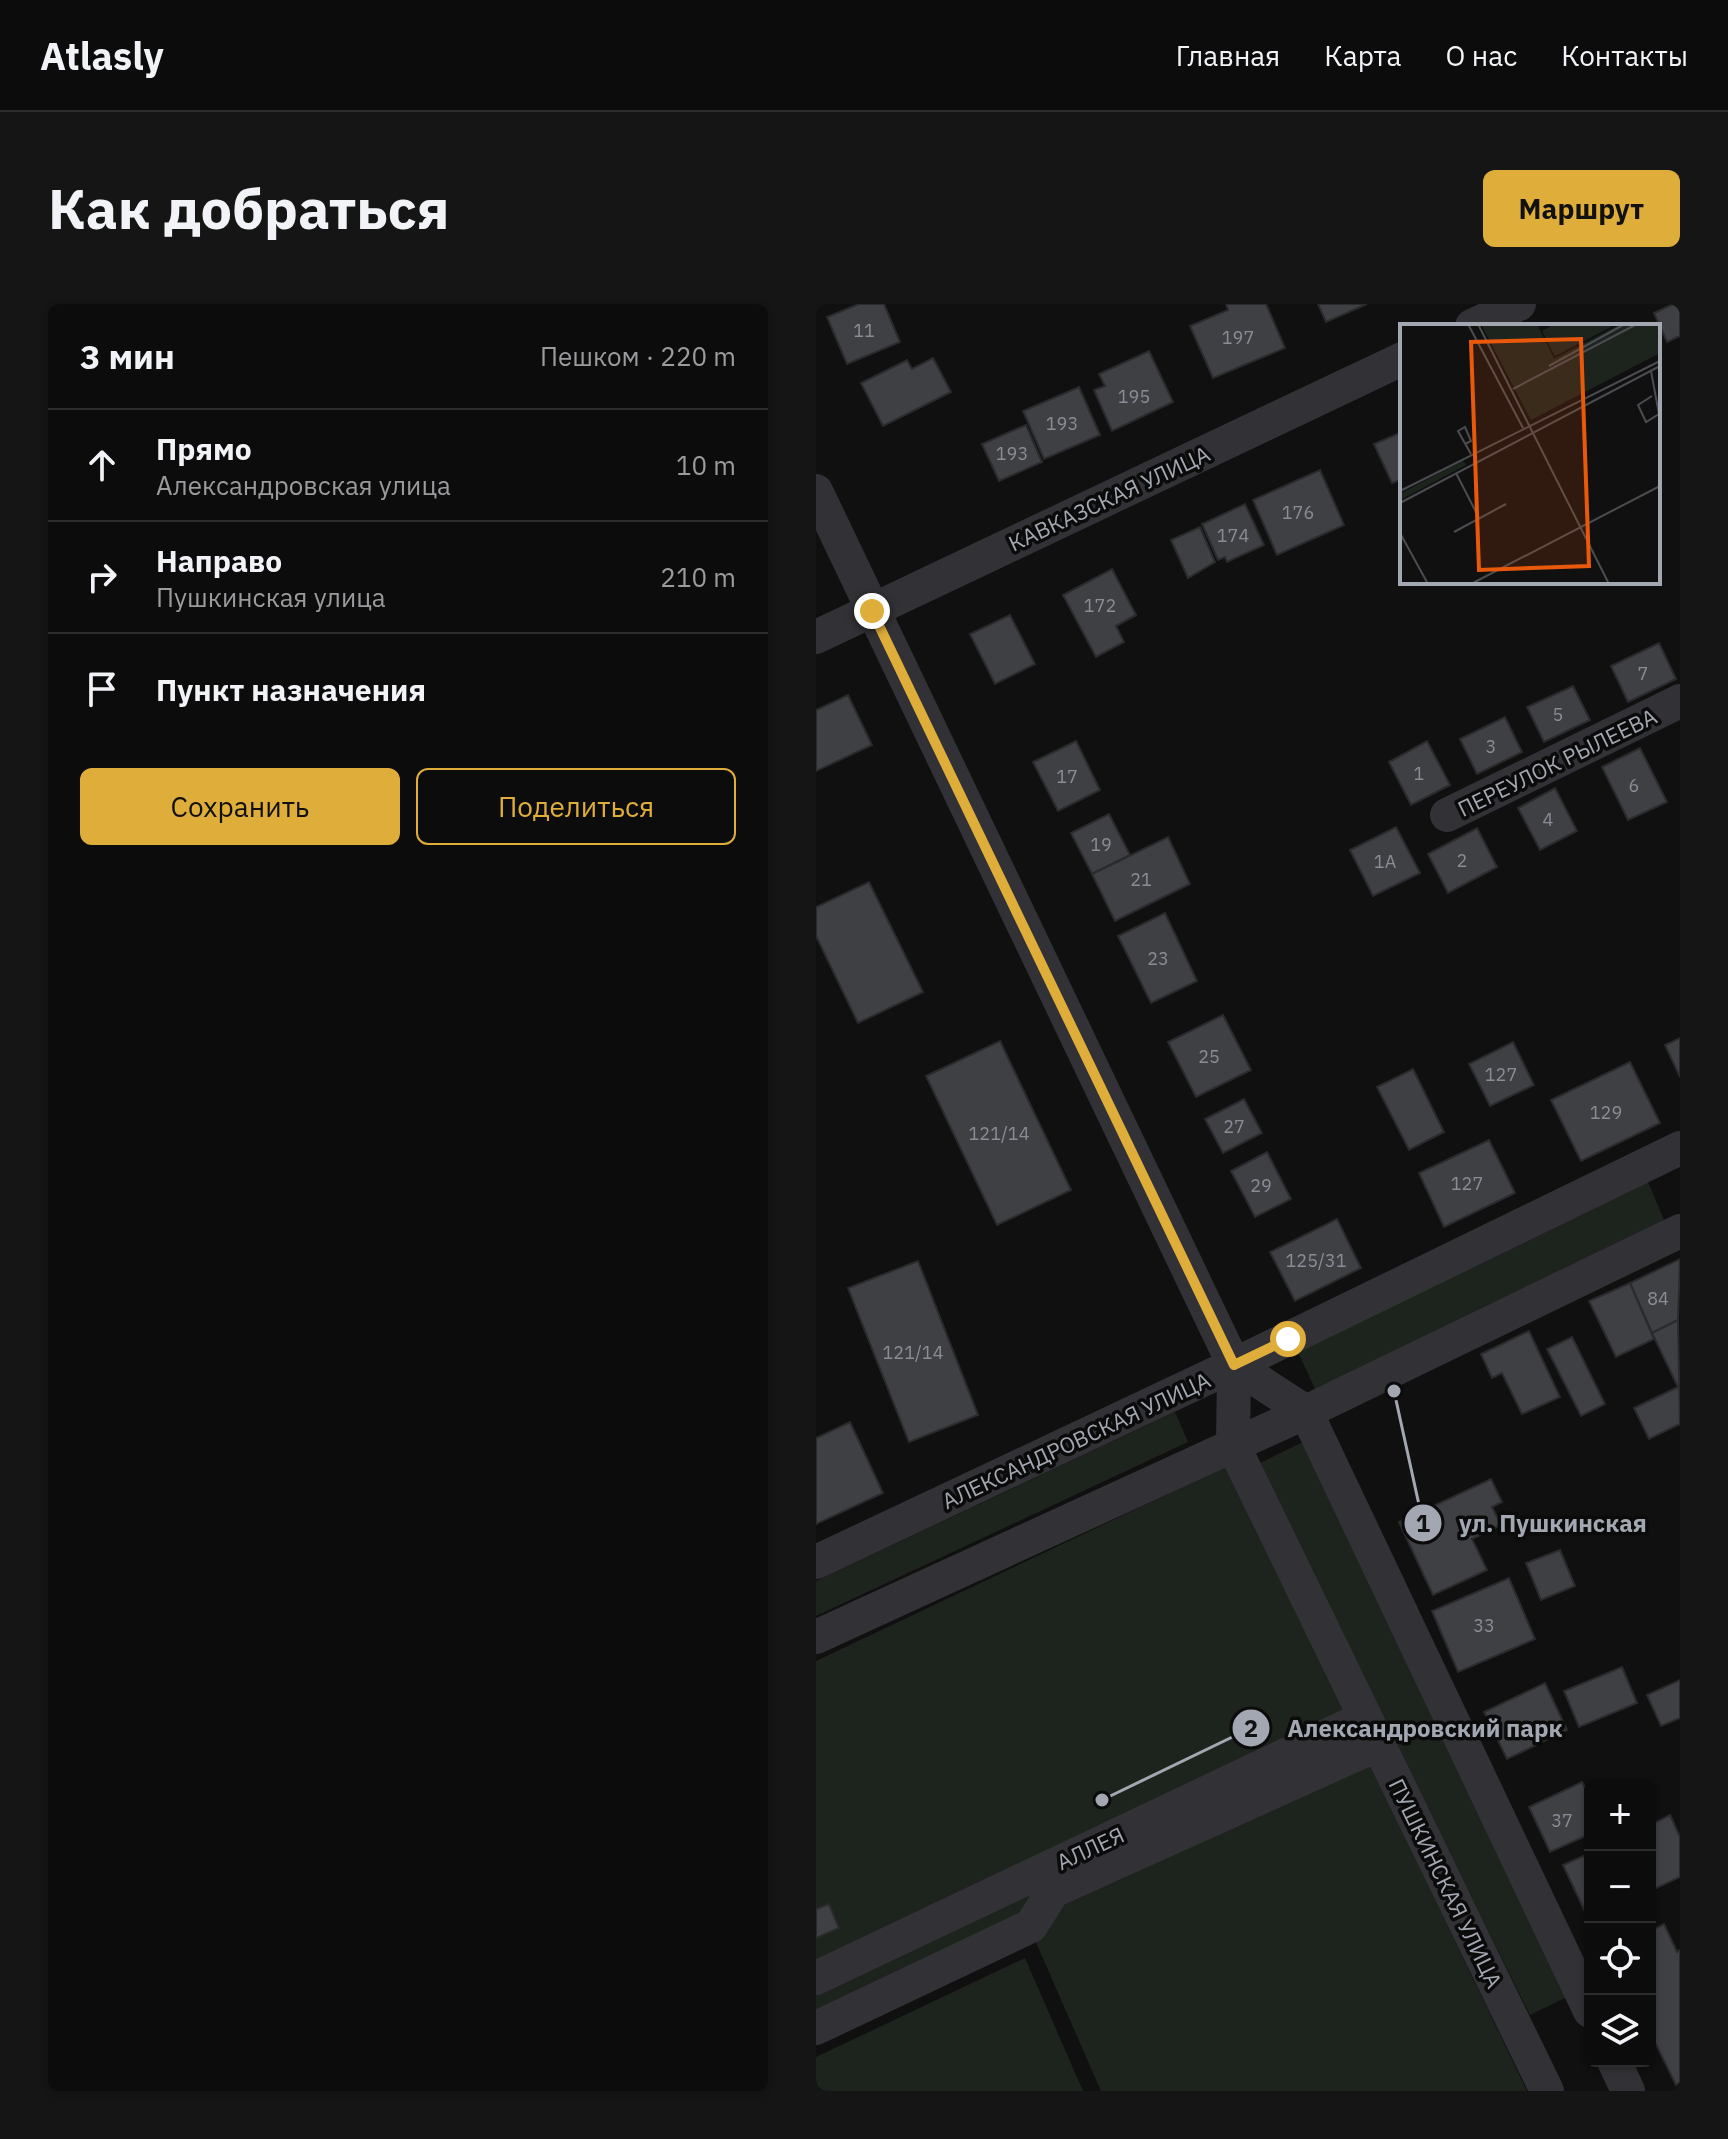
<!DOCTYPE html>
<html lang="ru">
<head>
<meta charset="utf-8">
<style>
  body { margin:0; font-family:"IBM Plex Sans",sans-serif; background:#151516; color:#f1f3f6 }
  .controls { position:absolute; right:24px; bottom:24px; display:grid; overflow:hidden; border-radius:12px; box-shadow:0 2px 6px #0004 }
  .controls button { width:72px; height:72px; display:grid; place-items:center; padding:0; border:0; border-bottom:2px solid #2c2c2e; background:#0c0c0d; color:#f1f3f6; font:40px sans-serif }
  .stop { position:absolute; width:24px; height:24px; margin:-18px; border:6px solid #dfad3a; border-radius:50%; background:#fff }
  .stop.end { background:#dfad3a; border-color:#fff; box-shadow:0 2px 8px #0008 }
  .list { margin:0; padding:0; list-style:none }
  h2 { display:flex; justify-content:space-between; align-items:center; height:104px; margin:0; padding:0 32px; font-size:34px }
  h2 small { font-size:26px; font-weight:400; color:#9a9b9d }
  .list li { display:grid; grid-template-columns:52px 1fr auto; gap:24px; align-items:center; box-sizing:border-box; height:112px; padding:0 32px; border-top:2px solid #2c2c2e }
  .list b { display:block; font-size:30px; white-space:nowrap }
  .list p { margin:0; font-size:26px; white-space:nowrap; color:#9a9b9d }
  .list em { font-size:26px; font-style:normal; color:#9a9b9d }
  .actions { display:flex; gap:16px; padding:24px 32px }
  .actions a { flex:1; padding:18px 0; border:2px solid #dfad3a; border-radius:12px; text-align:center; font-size:28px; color:#dfad3a }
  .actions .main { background:#dfad3a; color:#111 }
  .icon { flex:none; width:44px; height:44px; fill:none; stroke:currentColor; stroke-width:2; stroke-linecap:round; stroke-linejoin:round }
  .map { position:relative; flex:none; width:864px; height:1787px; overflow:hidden; border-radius:12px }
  header { display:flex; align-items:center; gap:48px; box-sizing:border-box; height:112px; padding:0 40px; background:#0c0c0d; border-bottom:2px solid #2c2c2e }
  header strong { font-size:38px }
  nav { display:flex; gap:44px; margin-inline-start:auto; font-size:28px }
  .intro { display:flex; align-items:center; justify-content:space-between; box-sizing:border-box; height:192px; padding:0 48px }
  h1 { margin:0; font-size:56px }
  .button { padding:20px 36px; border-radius:12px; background:#dfad3a; color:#111; font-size:28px; font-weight:700 }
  main { display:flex; gap:48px; padding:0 48px }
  aside { flex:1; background:#0c0c0d; border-radius:12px; box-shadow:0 2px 6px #0004 }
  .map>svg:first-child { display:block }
  .green { fill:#1d241e }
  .building { fill:#3f4044; stroke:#2b2a2d; stroke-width:2 }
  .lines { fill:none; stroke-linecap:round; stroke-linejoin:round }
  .minor { stroke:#323236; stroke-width:34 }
  .route { stroke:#dfad3a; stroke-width:10 }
  .labels { text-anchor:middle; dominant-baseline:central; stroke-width:7; stroke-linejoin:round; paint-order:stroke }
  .number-label { font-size:18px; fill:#8a8d96 }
  .street-label { font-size:22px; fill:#a3a7b1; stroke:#0b0b0c }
  .inset-road { fill:none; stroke:#4b4c51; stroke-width:2 }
  .view { fill:#e8590c; fill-opacity:0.15; stroke:#e8590c; stroke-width:4 }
  .inset-edge { fill:none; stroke:#a3a7b1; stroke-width:4 }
  .leader { fill:none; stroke:#a3a7b1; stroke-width:3 }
  .callout-dot { fill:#a3a7b1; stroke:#0b0b0c; stroke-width:3 }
  .mark-label { font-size:24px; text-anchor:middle; font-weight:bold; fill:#111 }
  .callout-label { font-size:24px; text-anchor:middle; font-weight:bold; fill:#a3a7b1; stroke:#0b0b0c; stroke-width:7; stroke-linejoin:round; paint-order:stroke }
</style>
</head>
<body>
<header>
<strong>Atlasly</strong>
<nav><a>Главная</a><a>Карта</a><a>О нас</a><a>Контакты</a></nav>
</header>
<div class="intro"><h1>Как добраться</h1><a class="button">Маршрут</a></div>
<main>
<aside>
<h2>3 мин<small>Пешком · 220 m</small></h2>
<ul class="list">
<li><svg class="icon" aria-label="ahead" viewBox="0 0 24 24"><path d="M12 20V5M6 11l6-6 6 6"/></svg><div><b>Прямо</b><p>Александровская улица</p></div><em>10 m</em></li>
<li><svg class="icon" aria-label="right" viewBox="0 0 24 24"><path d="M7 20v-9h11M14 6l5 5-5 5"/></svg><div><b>Направо</b><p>Пушкинская улица</p></div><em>210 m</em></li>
<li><svg class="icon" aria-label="arrive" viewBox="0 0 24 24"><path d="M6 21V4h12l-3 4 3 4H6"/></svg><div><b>Пункт назначения</b></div></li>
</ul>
<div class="actions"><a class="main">Сохранить</a><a>Поделиться</a></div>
</aside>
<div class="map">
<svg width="864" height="1787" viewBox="0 0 864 1787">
  <rect width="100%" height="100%" fill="#101011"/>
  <!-- green -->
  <g class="green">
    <path d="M832,878L851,923L502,1091L481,1046Z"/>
    <path d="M359,1108L372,1138L0,1312V1277Z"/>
    <path d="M491,1136L753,1692L714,1711L442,1160Z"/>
    <path d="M411,1162L711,1787H285L219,1636L0,1739V1357Z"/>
    <path d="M209,1654L267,1787H0V1753Z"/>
  </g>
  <!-- building -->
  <g class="building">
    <path d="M43,0H68L84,38L31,60L11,13Z"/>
    <path d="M410,0H450L469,44L397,74L374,22L412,6Z"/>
    <path d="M502,0H551L510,18Z"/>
    <path d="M857,0H864V32L851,38L838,9Z"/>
    <path d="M333,47L357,98L296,127L278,86L289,82L283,70Z"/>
    <path d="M117,54L135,88L67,122L45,79L91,56L96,65Z"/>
    <path d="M263,83L284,131L228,155L207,107Z"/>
    <path d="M210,121L226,158L183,177L166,140Z"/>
    <path d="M586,128V175L576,179L558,140Z"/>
    <path d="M504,166L528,221L461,251L437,196Z"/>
    <path d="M429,200L448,241L411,258L409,253L402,256L386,220Z"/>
    <path d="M384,223L399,258L372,274L355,236Z"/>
    <path d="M296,265L320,311L300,322L308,338L280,353L247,291Z"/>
    <path d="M194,311L219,360L179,380L154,330Z"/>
    <path d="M843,339L860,375L812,398L795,362Z"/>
    <path d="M757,382L774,416L728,438L711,403Z"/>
    <path d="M32,391L56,441L0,467V406Z"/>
    <path d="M689,413L706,448L661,470L644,435Z"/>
    <path d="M260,437L284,486L242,507L217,458Z"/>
    <path d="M611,437L634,481L595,501L573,458Z"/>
    <path d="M824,444L851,498L812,516L786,463Z"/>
    <path d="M739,484L761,527L724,546L702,504Z"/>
    <path d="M293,510L314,551L276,570L255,529Z"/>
    <path d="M580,523L604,569L557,592L534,546Z"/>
    <path d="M661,524L681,563L632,589L612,550Z"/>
    <path d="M352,533L374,580L299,617L276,570Z"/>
    <path d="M53,578L107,688L42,719L0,632V603Z"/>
    <path d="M349,609L381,677L335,699L302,632Z"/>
    <path d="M407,711L435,766L380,793L352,738Z"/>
    <path d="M864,734V773L849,741Z"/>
    <path d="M184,737L255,886L181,921L110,772Z"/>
    <path d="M697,738L718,781L674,802L653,760Z"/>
    <path d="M814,758L844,819L765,857L735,796Z"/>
    <path d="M597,765L628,828L593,846L561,783Z"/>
    <path d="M428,795L446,829L407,849L389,815Z"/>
    <path d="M673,836L699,889L628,923L603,869Z"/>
    <path d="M451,848L475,895L439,913L415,867Z"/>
    <path d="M521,915L545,964L479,997L454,948Z"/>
    <path d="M864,955L862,1016L836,1029L814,979Z"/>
    <path d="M102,957L162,1111L93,1138L32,984Z"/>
    <path d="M814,979L838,1035L800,1053L773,997Z"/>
    <path d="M862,1016L864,1120L833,1135L818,1104L862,1083L836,1029Z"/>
    <path d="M713,1027L744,1093L706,1110L686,1069L676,1074L665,1050Z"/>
    <path d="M756,1033L789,1100L765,1112L731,1045Z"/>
    <path d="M34,1118L67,1189L0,1220V1134Z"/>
    <path d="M675,1175L686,1198L676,1203L685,1221L656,1235L671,1266L617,1291L583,1218Z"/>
    <path d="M744,1246L759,1282L725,1296L710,1259Z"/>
    <path d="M693,1274L719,1335L642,1368L616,1307Z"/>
    <path d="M806,1363L821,1399L763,1423L748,1387Z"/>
    <path d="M864,1376V1414L845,1422L831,1391Z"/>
    <path d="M729,1379L751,1426L691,1455L668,1408Z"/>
    <path d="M766,1478L774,1495V1530L734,1548L713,1503Z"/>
    <path d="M854,1511L864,1533V1573L834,1587V1521Z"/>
    <path d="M774,1549V1615L773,1616L747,1561Z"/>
    <path d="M13,1600L23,1624L0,1634V1605Z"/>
    <path d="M848,1620L861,1648L864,1646V1778L860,1781L834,1728V1627Z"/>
  </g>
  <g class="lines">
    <!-- minor -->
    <g class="minor">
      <path d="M656,22L703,0"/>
      <path d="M0,187L418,1061L417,1141L731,1787"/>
      <path d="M0,333L586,55"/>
      <path d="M631,511L864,397"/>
      <path d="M418,1061L490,1108L774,1707"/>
      <path d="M0,1258L418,1061L864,844"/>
      <path d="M0,1333L490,1108L864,927"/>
      <path d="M0,1674L548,1414"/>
      <path d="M0,1724L215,1622L237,1587L563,1440"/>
      <path d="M798,1757L812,1787"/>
    </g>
  </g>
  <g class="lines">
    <!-- route -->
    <path class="route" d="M56,307L418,1061L472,1035"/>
  </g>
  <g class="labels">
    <!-- number labels -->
    <g class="number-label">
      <text x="48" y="26">11</text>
      <text x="422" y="33">197</text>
      <text x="318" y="92">195</text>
      <text x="246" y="119">193</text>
      <text x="196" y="149">193</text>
      <text x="482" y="208">176</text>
      <text x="417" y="231">174</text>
      <text x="284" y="301">172</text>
      <text x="827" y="369">7</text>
      <text x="742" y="410">5</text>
      <text x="675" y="442">3</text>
      <text x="603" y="469">1</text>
      <text x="251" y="472">17</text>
      <text x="818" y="481">6</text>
      <text x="732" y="515">4</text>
      <text x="285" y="540">19</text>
      <text x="646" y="556">2</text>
      <text x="569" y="557">1А</text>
      <text x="325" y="575">21</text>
      <text x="342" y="654">23</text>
      <text x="393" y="752">25</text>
      <text x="685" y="770">127</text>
      <text x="790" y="808">129</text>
      <text x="418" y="822">27</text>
      <text x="183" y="829">121/14</text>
      <text x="651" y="879">127</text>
      <text x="445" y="881">29</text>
      <text x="500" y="956">125/31</text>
      <text x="842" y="994">84</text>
      <text x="97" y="1048">121/14</text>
      <text x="668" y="1321">33</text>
      <text x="746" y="1516">37</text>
    </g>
    <!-- street labels -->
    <g class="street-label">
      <text transform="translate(293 194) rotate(-25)">КАВКАЗСКАЯ УЛИЦА</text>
      <text transform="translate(741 458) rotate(-26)">ПЕРЕУЛОК РЫЛЕЕВА</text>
      <text transform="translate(260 1136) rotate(-25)">АЛЕКСАНДРОВСКАЯ УЛИЦА</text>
      <text transform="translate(274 1544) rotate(-25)">АЛЛЕЯ</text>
      <text transform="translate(630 1579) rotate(64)">ПУШКИНСКАЯ УЛИЦА</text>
    </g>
  </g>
  <!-- overview -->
  <g transform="translate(584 20)">
    <rect width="260" height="260" fill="#101011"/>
    <path d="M81,0H137L154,35L221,0H260V29L131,96ZM155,0H209L211,3L155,32L142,7ZM63,136L66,141L0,176V170Z" fill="#1d241e"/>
    <path class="inset-road" d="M68,0L123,104M78,0L209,260M149,42L225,0M251,47L259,90L246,98L238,81L252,72M113,65L237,0M65,120L71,117L65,103L58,107L71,130M56,149L79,194M0,167L260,37M0,179L260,42M54,208L106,180M0,209L28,260M71,260L260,162"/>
    <path class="view" d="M181,15L189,242L79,246L71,18Z"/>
    <rect width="260" height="260" class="inset-edge"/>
  </g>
  <!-- callouts -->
  <path class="leader" d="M578 1087L607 1219M286 1496L435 1424"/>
  <g class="callout-dot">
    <circle cx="578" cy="1087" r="8"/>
    <circle cx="286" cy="1496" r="8"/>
    <circle cx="607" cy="1219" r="20"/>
    <circle cx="435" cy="1424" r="20"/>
  </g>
  <g class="mark-label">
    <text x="607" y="1228">1</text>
    <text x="435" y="1433">2</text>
  </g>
  <g class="callout-label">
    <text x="737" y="1228">ул. Пушкинская</text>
    <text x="609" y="1433">Александровский парк</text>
  </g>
</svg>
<div class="controls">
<button>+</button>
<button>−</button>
<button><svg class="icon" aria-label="locate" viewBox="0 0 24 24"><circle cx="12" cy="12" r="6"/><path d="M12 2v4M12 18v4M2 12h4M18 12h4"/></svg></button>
<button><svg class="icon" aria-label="layers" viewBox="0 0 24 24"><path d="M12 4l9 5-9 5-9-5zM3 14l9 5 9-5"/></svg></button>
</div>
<div class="stop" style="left:472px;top:1035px"></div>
<div class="stop end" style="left:56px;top:307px"></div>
</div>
</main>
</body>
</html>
